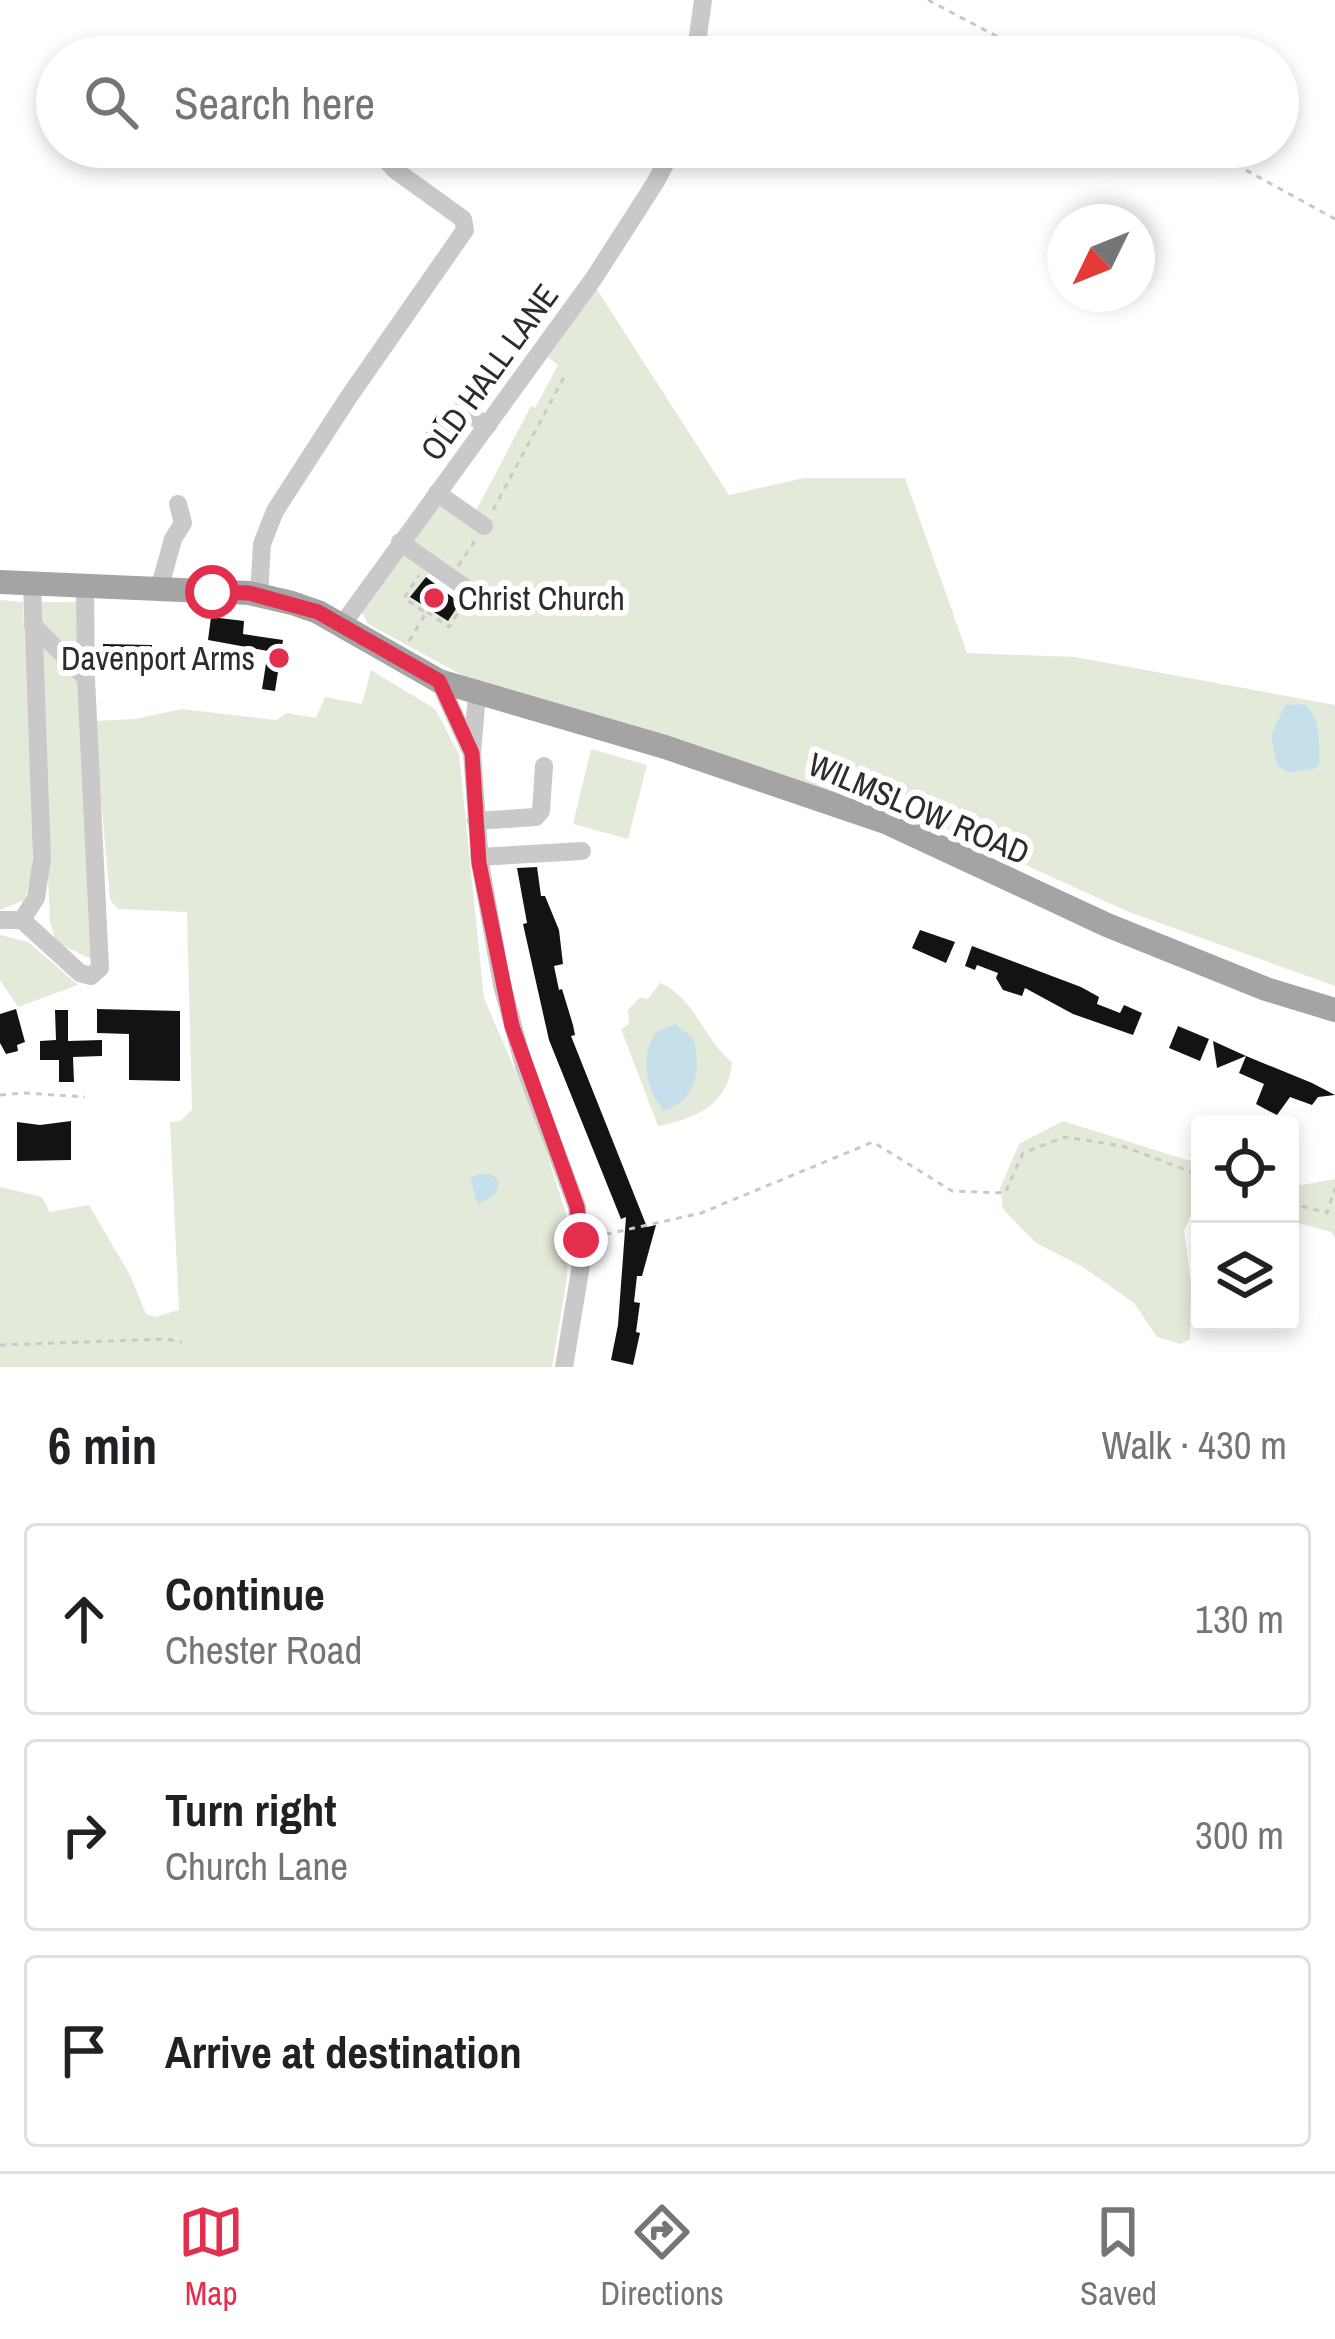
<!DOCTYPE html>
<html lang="en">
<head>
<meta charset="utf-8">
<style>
  body { margin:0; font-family:"Archivo Narrow",sans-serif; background:#f2f2f2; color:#202124 }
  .controls { position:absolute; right:36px; bottom:36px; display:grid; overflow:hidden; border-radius:12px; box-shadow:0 6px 18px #0003 }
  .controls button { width:108px; height:108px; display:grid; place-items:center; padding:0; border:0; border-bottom:3px solid #e0e0e0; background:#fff; color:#202124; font:60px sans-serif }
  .compass { position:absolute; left:1047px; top:204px; width:108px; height:108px; border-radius:50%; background:#fff; box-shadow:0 6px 18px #0003; rotate:227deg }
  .stop { position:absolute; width:36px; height:36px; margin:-27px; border:9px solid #e42e4e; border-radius:50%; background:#fff }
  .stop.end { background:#e42e4e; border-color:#fff; box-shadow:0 3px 12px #0008 }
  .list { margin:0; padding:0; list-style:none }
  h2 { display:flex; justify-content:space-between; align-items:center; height:156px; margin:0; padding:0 48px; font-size:51px }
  h2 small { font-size:39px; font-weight:400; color:#757577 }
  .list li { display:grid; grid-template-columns:78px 1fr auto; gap:36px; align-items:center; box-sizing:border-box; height:192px; margin:0 24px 24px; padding:0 24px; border:3px solid #e0e0e0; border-radius:12px }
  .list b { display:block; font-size:45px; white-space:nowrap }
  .list p { margin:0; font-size:39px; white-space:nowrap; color:#757577 }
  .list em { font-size:39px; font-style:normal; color:#757577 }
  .icon { flex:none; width:66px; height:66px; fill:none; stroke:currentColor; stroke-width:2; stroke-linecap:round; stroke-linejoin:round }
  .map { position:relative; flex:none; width:1335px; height:1367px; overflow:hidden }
  .search { position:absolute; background:#fff; box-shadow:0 6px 18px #0003; left:36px; right:36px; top:36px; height:132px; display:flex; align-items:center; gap:30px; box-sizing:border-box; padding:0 42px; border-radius:66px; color:#757577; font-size:45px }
  .sheet { height:804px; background:#fff }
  nav { display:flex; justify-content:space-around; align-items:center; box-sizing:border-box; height:168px; border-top:3px solid #e0e0e0; background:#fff; font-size:33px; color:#757577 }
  nav a { display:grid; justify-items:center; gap:6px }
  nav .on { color:#e42e4e }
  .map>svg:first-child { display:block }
  .green { fill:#e4ead9; fill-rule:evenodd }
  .water { fill:#c5e0ea }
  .building { fill:#131313 }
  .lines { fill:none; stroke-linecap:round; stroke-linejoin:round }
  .path { stroke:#c9c9c9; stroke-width:3; stroke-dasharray:6 6; stroke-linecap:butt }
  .minor { stroke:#c9c9c9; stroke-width:18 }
  .major { stroke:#a4a4a4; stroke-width:24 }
  .route { stroke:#e42e4e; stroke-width:15 }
  .poi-dot { fill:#e42e4e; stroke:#fff; stroke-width:4.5 }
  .labels { text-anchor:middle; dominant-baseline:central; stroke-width:12; stroke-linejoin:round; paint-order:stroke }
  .street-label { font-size:33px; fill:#2c2c2c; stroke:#fff }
  .poi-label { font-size:33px; fill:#2c2c2c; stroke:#fff; text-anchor:start }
</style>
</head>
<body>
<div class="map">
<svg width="1335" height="1367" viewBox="0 0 1335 1367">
  <rect width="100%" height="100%" fill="#fff"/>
  <!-- green -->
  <g class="green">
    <path d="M596,288L729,495L804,478H905L967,653L1075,657L1335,705V986L1129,912L939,826L902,818L464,676L368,624L361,611L439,499L471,520L531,406L535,408L558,365L548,357ZM429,573L461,589L455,599L460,603L448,621L432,611L429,613L411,597Z"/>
    <path d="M0,600L23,602L33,838L32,872L25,900L0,910Z"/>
    <path d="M39,602H78L80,665L40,625Z"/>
    <path d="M38,638L81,680L93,960L56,942L50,922Z"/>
    <path d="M371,670L435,709L459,754L484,998L534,1114L568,1220L567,1278L552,1367H0V1187L42,1197L50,1212L89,1205L130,1275L146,1314L155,1317L179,1310L170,1122L180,1121L192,1110L187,912L118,909L110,900L94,721L135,719L182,709L276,720L287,713L316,718L325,697L362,704Z"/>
    <path d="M591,749L647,765L628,839L573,824Z"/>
    <path d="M0,935L28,942L78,985L18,1007L0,980Z"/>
    <path d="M660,983C695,997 704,1041 732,1062C728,1105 697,1118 658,1126L621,1029L629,1024L628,1010L640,997L648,999Z"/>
    <path d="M1063,1121L1200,1164V1214L1191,1215L1184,1231L1191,1284L1190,1339L1181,1344L1157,1337L1134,1303L1083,1267L1036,1243L1003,1209L1000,1188L1019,1144Z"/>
    <path d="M1335,1179V1238L1331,1232L1302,1224L1290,1227V1187Z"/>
  </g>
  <!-- water -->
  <g class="water">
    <path d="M1304,704C1322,717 1318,743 1320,763L1314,769L1289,773L1277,765L1271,736L1285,705Z"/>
    <path d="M675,1024L694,1039C700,1070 698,1099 664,1111C646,1089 639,1057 656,1032Z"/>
    <path d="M479,1174H492L499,1182L496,1193L478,1205L470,1178Z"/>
  </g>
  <!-- building -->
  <g class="building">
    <path d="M437,415L445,427L457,426L445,447L425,435Z"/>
    <path d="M426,577L460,603L448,621L410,597Z"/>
    <path d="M211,617L244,621L243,634L283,640L275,691L262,689L268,651L208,640Z"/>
    <path d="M103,644L152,645V672L128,671V664L103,663Z"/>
    <path d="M537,867L541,896H545L559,930L563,964L554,966L559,990L562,989L573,1025L575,1035L571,1036L647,1227L656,1225L642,1276H637L634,1302L640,1303L636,1332L640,1333L633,1365L611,1360L618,1325L626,1217L621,1219L549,1040L523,924L527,923L517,868Z"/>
    <path d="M920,930L955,942L946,963L912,948Z"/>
    <path d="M972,946L1081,987L1099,997L1097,1004L1120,1013L1124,1005L1142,1013L1133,1035L1073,1014L1025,988L1022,996L1003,990L996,978L998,973L977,965L975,970L965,966Z"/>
    <path d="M16,1009L25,1042L17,1045L18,1051L6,1054L0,1043V1014Z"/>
    <path d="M97,1009L180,1011V1081L129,1080V1034L97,1033Z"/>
    <path d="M55,1010H68V1041L102,1040V1056L73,1057L74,1082H59V1060H40V1041L56,1040Z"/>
    <path d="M1178,1026L1209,1039L1200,1061L1169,1048Z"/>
    <path d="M1213,1041L1246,1056L1217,1068Z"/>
    <path d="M1246,1056L1312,1083L1335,1095L1318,1097L1312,1105L1290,1097L1277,1115L1267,1110L1256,1104L1264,1084L1239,1073Z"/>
    <path d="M71,1121V1160L17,1161V1122L40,1125Z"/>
  </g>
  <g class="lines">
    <!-- path -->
    <g class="path">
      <path d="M928,0L1036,57"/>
      <path d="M1204,147L1335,219"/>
      <path d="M493,510L564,377"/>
      <path d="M458,566L476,539"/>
      <path d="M427,612L449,627L464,603"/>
      <path d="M409,641L426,613L404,598L419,575"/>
      <path d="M0,1095L26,1093L85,1097"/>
      <path d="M1290,1203L1327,1213L1335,1188"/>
      <path d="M594,1237L701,1213L873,1142L952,1191L1005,1193L1023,1153L1065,1137L1122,1146L1200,1175"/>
      <path d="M0,1345L166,1339L182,1342"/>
    </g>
    <!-- minor -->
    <g class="minor">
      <path d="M695,57L703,0"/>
      <path d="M450,414L461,411L488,425"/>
      <path d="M437,493L484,526"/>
      <path d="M400,542L470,591"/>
      <path d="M85,588L86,678"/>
      <path d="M159,590L173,539L183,523L178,504"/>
      <path d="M259,595L262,544L275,511L348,398L465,230L463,219L395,170L374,147"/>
      <path d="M342,625L594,278L655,183L674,147"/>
      <path d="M439,681L470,749"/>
      <path d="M477,694L472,753L480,863L502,985L524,1066L577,1207L582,1259L564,1367"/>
      <path d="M476,821L536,817L541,811L544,766"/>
      <path d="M479,857L582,851"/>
      <path d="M0,920H22L80,973L91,976L100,968L86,678L33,625"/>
      <path d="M22,920L36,898L42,859L32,585"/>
    </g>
    <!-- major -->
    <path class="major" d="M0,582L249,593L292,603L318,612L439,681L665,747L888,823L1107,925L1266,989L1335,1010"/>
  </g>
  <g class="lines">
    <!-- route -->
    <path class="route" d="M212,592L249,593L318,612L439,681L472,753L479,863L512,1026L577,1207L581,1240"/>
  </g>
  <!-- markers -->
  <g class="poi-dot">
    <circle cx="434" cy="598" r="12"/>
    <circle cx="279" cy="658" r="12"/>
  </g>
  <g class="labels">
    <!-- street labels -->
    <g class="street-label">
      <text transform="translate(489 372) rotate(-54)">OLD HALL LANE</text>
      <text transform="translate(919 808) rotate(23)">WILMSLOW ROAD</text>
    </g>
    <!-- poi labels -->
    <g class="poi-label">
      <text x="458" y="598">Christ Church</text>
      <text x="255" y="658" text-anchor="end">Davenport Arms</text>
    </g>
  </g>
</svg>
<div class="controls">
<button><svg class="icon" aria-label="locate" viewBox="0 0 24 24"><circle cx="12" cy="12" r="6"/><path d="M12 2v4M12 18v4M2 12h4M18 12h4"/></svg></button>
<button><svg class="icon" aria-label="layers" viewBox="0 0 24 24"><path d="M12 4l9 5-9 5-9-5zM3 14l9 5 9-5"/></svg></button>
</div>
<svg class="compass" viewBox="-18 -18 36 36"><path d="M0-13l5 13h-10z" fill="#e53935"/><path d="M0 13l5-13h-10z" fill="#757577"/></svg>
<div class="stop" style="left:212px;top:592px"></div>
<div class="stop end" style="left:581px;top:1240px"></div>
<div class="search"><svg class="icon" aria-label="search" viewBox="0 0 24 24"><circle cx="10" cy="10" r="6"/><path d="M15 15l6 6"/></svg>Search here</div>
</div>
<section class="sheet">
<h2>6 min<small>Walk · 430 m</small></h2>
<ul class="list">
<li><svg class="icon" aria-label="ahead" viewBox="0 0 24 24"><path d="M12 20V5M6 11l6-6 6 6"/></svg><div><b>Continue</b><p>Chester Road</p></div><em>130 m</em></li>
<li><svg class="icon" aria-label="right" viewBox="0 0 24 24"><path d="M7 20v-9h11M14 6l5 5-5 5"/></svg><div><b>Turn right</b><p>Church Lane</p></div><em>300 m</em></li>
<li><svg class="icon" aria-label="arrive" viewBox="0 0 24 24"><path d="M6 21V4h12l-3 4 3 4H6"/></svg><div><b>Arrive at destination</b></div></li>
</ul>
</section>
<nav>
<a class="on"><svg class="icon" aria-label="map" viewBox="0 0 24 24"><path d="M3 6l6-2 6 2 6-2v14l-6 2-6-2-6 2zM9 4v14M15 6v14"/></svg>Map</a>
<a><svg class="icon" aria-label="directions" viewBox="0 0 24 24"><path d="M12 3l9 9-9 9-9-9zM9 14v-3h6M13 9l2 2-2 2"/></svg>Directions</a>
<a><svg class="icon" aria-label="saved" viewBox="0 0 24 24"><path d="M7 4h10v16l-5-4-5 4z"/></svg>Saved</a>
</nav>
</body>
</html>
